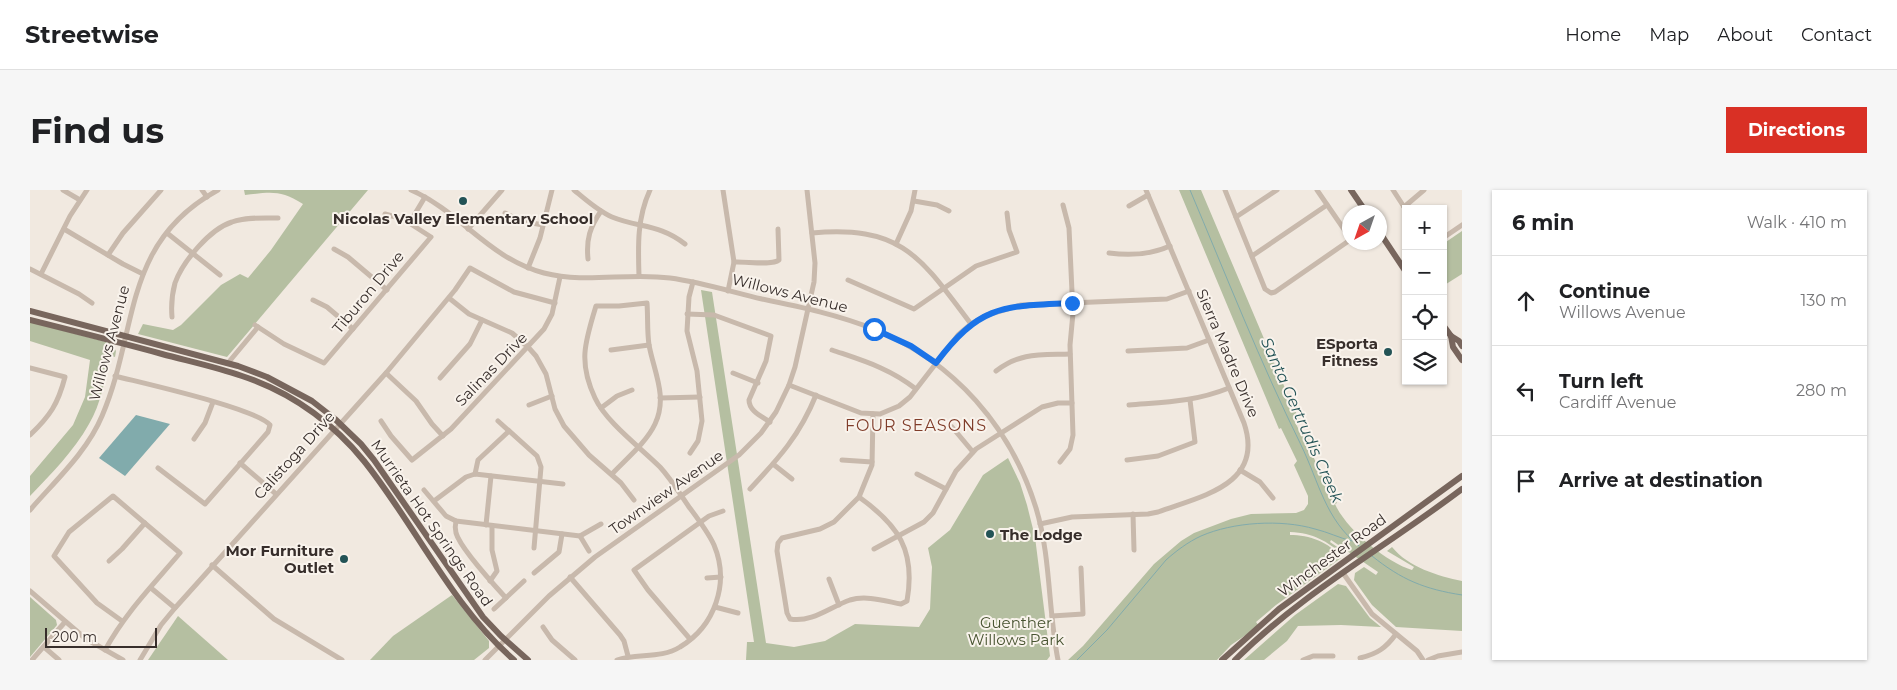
<!DOCTYPE html>
<html lang="en">
<head>
<meta charset="utf-8">
<style>
  body { margin:0; font-family:Montserrat,sans-serif; background:#f6f6f6; color:#202124 }
  .controls { position:absolute; right:15px; top:15px; display:grid; overflow:hidden; border-radius:0px; box-shadow:0 1px 4px #0004 }
  .controls button { width:45px; height:45px; display:grid; place-items:center; padding:0; border:0; border-bottom:1px solid #e0e0e0; background:#fff; color:#202124; font:25px sans-serif }
  .compass { position:absolute; left:1312px; top:15px; width:45px; height:45px; border-radius:50%; background:#fff; box-shadow:0 1px 4px #0004; rotate:220deg }
  .scale { position:absolute; left:15px; bottom:12px; width:112px; box-sizing:border-box; padding-left:5px; border:2px solid #372e2b; border-top:0; font-size:14px; line-height:18px; white-space:nowrap; color:#372e2b; -webkit-text-stroke:4px #f9f3ec; paint-order:stroke }
  .stop { position:absolute; width:15px; height:15px; margin:-11px; border:4px solid #1a73e8; border-radius:50%; background:#fff }
  .stop.end { background:#1a73e8; border-color:#fff; box-shadow:0 1px 5px #0008 }
  .list { margin:0; padding:0; list-style:none }
  h2 { display:flex; justify-content:space-between; align-items:center; height:65px; margin:0; padding:0 20px; font-size:21px }
  h2 small { font-size:16px; font-weight:400; color:#757577 }
  .list li { display:grid; grid-template-columns:32px 1fr auto; gap:15px; align-items:center; box-sizing:border-box; height:90px; padding:0 20px; border-top:1px solid #e0e0e0 }
  .list b { display:block; font-size:19px; white-space:nowrap }
  .list p { margin:0; font-size:16px; white-space:nowrap; color:#757577 }
  .list em { font-size:16px; font-style:normal; color:#757577 }
  .icon { flex:none; width:28px; height:28px; fill:none; stroke:currentColor; stroke-width:2; stroke-linecap:round; stroke-linejoin:round }
  .map { position:relative; flex:none; width:1432px; height:470px; overflow:hidden; border-radius:0px }
  header { display:flex; align-items:center; gap:30px; box-sizing:border-box; height:70px; padding:0 25px; background:#fff; border-bottom:1px solid #e0e0e0 }
  header strong { font-size:24px }
  nav { display:flex; gap:28px; margin-inline-start:auto; font-size:18px }
  .intro { display:flex; align-items:center; justify-content:space-between; box-sizing:border-box; height:120px; padding:0 30px }
  h1 { margin:0; font-size:35px }
  .button { padding:12px 22px; border-radius:0px; background:#d93025; color:#fff; font-size:18px; font-weight:700 }
  main { display:flex; gap:30px; padding:0 30px }
  aside { flex:1; background:#fff; border-radius:0px; box-shadow:0 1px 4px #0004 }
  .map>svg:first-child { display:block }
  .green { fill:#b5bfa1 }
  .water { fill:#81abac }
  .lines { fill:none; stroke-linecap:round; stroke-linejoin:round }
  .stream { stroke:#81abac; stroke-width:1 }
  .minor { stroke:#c8b9ac; stroke-width:5 }
  .major { stroke:#78665d; stroke-width:6 }
  .route { stroke:#1a73e8; stroke-width:6 }
  .poi-dot { fill:#235356; stroke:#f9f3ec; stroke-width:2 }
  .labels { text-anchor:middle; dominant-baseline:central; stroke-width:4; stroke-linejoin:round; paint-order:stroke }
  .poi-label { font-size:15px; font-weight:bold; fill:#372e2b; stroke:#f9f3ec; text-anchor:end }
  .street-label { font-size:15px; fill:#372e2b; stroke:#f9f3ec }
  .park-label { font-size:15px; fill:#475330; stroke:#f9f3ec }
  .water-label { font-size:16px; font-style:italic; fill:#235356; stroke:#f9f3ec }
  .neighbourhood-label { font-size:16px; letter-spacing:1px; fill:#803d2a; stroke:#f9f3ec }
</style>
</head>
<body>
<header>
<strong>Streetwise</strong>
<nav><a>Home</a><a>Map</a><a>About</a><a>Contact</a></nav>
</header>
<div class="intro"><h1>Find us</h1><a class="button">Directions</a></div>
<main>
<div class="map">
<svg width="1432" height="470" viewBox="0 0 1432 470">
  <rect width="100%" height="100%" fill="#f1e9e0"/>
  <!-- green -->
  <g class="green">
    <path d="M214,0H338L197,167L108,144L113,134L143,140L151,135L191,95L210,84L218,88L241,60L273,14C250,0 242,2 215,5Z"/>
    <path d="M1149,0H1171L1263,217L1270,230L1265,232L1272,246H1274L1280,267L1283,266L1296,295L1307,313L1305,314C1316,339 1356,372 1382,380L1384,377L1357,361L1362,357C1378,377 1408,386 1432,391V441L1366,437L1342,415L1324,390L1325,383L1334,377L1346,385L1348,382L1301,350L1300,352L1316,363L1314,365C1296,351 1284,343 1260,342V345C1279,345 1300,352 1311,368L1246,415L1226,432L1229,436L1201,455L1187,470H1038L1053,456L1124,374L1151,351L1164,343L1201,329L1221,324L1266,323L1274,320L1278,314V306L1264,275L1267,271L1251,238L1249,239Z"/>
    <path d="M1432,41V84L1413,96V54Z"/>
    <path d="M671,100L682,102L736,453L764,457L795,451L825,434L889,437L900,419L902,377L898,358L920,340L953,285L978,268L990,293L997,315L1005,347L1020,466L1017,470H716L717,452H724Z"/>
    <path d="M0,132L84,154L83,156L86,161L85,167L82,166L80,167C75,189 71,214 59,234C44,261 21,284 0,306V286L43,235L55,207L60,170L0,151Z"/>
    <path d="M1308,394L1316,396L1340,428L1351,437L1311,435L1268,436L1257,451L1234,470H1214L1265,425Z"/>
    <path d="M422,405L459,451V458L444,470H340L363,446Z"/>
    <path d="M0,407L26,430L27,435L0,467Z"/>
    <path d="M148,426L198,470H118Z"/>
  </g>
  <!-- water -->
  <path class="water" d="M106,225L140,234L95,286L69,268Z"/>
  <g class="lines">
    <!-- stream -->
    <g class="stream">
      <path d="M1160,0C1196,85 1230,172 1271,255C1289,292 1295,329 1329,356"/>
      <path d="M1342,366C1372,390 1394,399 1432,405"/>
      <path d="M1047,470L1077,440L1136,370C1146,361 1158,352 1171,346C1203,332 1251,329 1285,339C1298,342 1309,348 1322,351"/>
    </g>
    <!-- minor -->
    <g class="minor">
      <path d="M33,0L50,10"/>
      <path d="M172,0L177,7"/>
      <path d="M381,0C431,22 458,68 514,83C557,94 597,82 640,88C671,92 702,102 732,109C771,117 809,125 846,140C924,172 981,237 1006,318C1021,367 1018,420 1028,470"/>
      <path d="M544,0C556,10 568,21 582,27C609,38 630,34 655,54"/>
      <path d="M693,0L704,72L698,101"/>
      <path d="M1195,0L1235,99L1241,103L1245,102L1320,50"/>
      <path d="M1287,0L1320,48"/>
      <path d="M1363,0L1376,20"/>
      <path d="M884,11L907,15L919,21"/>
      <path d="M1099,16L1118,5"/>
      <path d="M1374,17L1394,0"/>
      <path d="M475,23L491,31L513,35"/>
      <path d="M1206,27L1247,0"/>
      <path d="M380,32L395,7"/>
      <path d="M34,39L93,74L113,84"/>
      <path d="M438,39L472,0"/>
      <path d="M137,43L190,85"/>
      <path d="M782,43C873,35 891,68 941,134"/>
      <path d="M1413,48L1432,35"/>
      <path d="M866,54L881,21L885,0"/>
      <path d="M304,59L318,67L357,100"/>
      <path d="M1079,63C1101,66 1120,65 1140,56"/>
      <path d="M78,65L93,43L131,0"/>
      <path d="M1222,66L1297,15"/>
      <path d="M558,69C556,49 560,37 571,21"/>
      <path d="M704,72C715,71 741,76 749,70L748,39"/>
      <path d="M498,78L510,48L522,0"/>
      <path d="M0,79L49,104L62,113"/>
      <path d="M11,84L40,26L57,0"/>
      <path d="M609,86C608,56 607,28 620,0"/>
      <path d="M818,90L884,119L946,76L987,62L979,40L977,23"/>
      <path d="M419,108L439,124L482,143L498,157L506,166L516,184L525,219L534,236L559,265L591,293L604,310"/>
      <path d="M283,110L297,117L323,139"/>
      <path d="M657,124L684,125L741,146L736,171L719,210C719,221 731,226 740,232"/>
      <path d="M142,127C141,115 142,104 145,93C153,71 180,39 202,32C216,27 233,28 248,28"/>
      <path d="M225,135L254,154L294,173L401,47L373,29L355,24"/>
      <path d="M581,160L619,155"/>
      <path d="M802,160C834,171 859,178 886,199"/>
      <path d="M1098,161L1157,158L1179,150"/>
      <path d="M198,173L228,137"/>
      <path d="M0,178L35,187C28,214 20,226 0,245"/>
      <path d="M966,181C991,162 1010,165 1040,164"/>
      <path d="M356,183L386,211L402,234L413,246"/>
      <path d="M703,183L728,193"/>
      <path d="M85,186C112,193 225,218 240,235L238,242L175,314L128,278"/>
      <path d="M410,188L440,154L452,130"/>
      <path d="M759,195L831,223L850,224L869,216L880,207L928,145L941,134L957,125L991,115L1137,109L1159,101"/>
      <path d="M630,208L670,207"/>
      <path d="M499,215L522,206"/>
      <path d="M1099,215C1135,212 1164,212 1199,198"/>
      <path d="M571,218L587,206L602,200"/>
      <path d="M351,231L361,246L382,270L421,239L514,139L522,124L530,87"/>
      <path d="M468,231L507,266L511,277L504,358"/>
      <path d="M922,237L943,262"/>
      <path d="M164,249L175,233L183,212"/>
      <path d="M660,263L668,251L672,231L667,181L657,141L659,107L663,92"/>
      <path d="M812,270L842,272"/>
      <path d="M1097,270L1128,266L1165,252L1160,210"/>
      <path d="M1030,272L1040,259L1043,245L1040,155L1043,123L1039,38L1033,15"/>
      <path d="M210,273L246,304"/>
      <path d="M743,274L762,289"/>
      <path d="M1210,280L1230,292L1243,308"/>
      <path d="M445,284L448,270L479,241"/>
      <path d="M582,284C596,269 616,253 625,234C638,207 624,182 619,155C617,141 618,127 617,113L589,116H566C555,152 548,172 565,208C576,232 611,258 630,277C641,289 650,304 659,317C668,329 678,342 684,355C700,393 685,436 650,457C631,469 607,463 587,470"/>
      <path d="M887,284L916,299"/>
      <path d="M720,299C749,268 770,245 786,205"/>
      <path d="M394,300L416,326L426,331L550,346L571,334"/>
      <path d="M829,307C868,335 886,360 877,411L871,414C855,411 836,405 820,410C800,417 782,433 760,429L757,423L747,361L748,353L752,348L790,339L804,332L829,307L842,275L843,224"/>
      <path d="M404,311L436,287L445,284L533,294"/>
      <path d="M0,320C25,291 57,262 72,226C109,140 91,53 188,0"/>
      <path d="M1103,324L1104,360"/>
      <path d="M426,331C425,335 425,339 426,343C430,357 465,396 476,408"/>
      <path d="M1010,334L1042,327L1118,324L1128,322C1171,306 1235,295 1214,233L1116,0"/>
      <path d="M456,335L461,286"/>
      <path d="M550,346L559,361"/>
      <path d="M844,359L894,332L903,323L926,281L946,259L1012,217L1028,213H1042"/>
      <path d="M79,371L92,359L115,333"/>
      <path d="M182,375L244,429L312,470"/>
      <path d="M504,383L529,362L532,344"/>
      <path d="M1313,383L1342,424L1387,461L1393,470"/>
      <path d="M540,387L590,445L594,451L598,466"/>
      <path d="M677,388L691,387"/>
      <path d="M799,389L809,415"/>
      <path d="M460,391L467,381L462,360V336"/>
      <path d="M121,398L145,418"/>
      <path d="M0,401L56,449L93,470"/>
      <path d="M685,417L708,423"/>
      <path d="M464,419L494,391"/>
      <path d="M1022,426L1053,424L1051,378"/>
      <path d="M513,437L522,450L545,470"/>
      <path d="M660,449L618,400L604,380L679,326L693,321"/>
      <path d="M14,457L29,470"/>
      <path d="M75,460C96,422 122,396 150,363L83,306L39,342L24,366L67,413L92,431"/>
      <path d="M1330,468C1347,464 1356,458 1366,444"/>
      <path d="M2,470L35,432"/>
      <path d="M110,470L131,435L145,418L356,183L425,100L440,78L484,102L525,113"/>
      <path d="M455,470L519,406L565,367L709,265L731,243L746,222L759,195L765,177L784,92L785,73L777,0"/>
      <path d="M1273,470L1283,466H1303"/>
      <path d="M1398,470L1408,466L1432,462"/>
    </g>
    <!-- major -->
    <g class="major">
      <path d="M1321,0L1336,22"/>
      <path d="M1350,43L1376,82"/>
      <path d="M0,121L208,176L237,187L282,211L305,229L331,254L344,270L453,427L471,446L498,470"/>
      <path d="M0,130C44,141 88,152 132,164C158,171 186,177 212,186C260,202 302,232 334,271C386,336 421,415 484,470"/>
      <path d="M1413,135L1421,146L1429,151L1432,156"/>
      <path d="M1421,146L1423,157L1432,170"/>
      <path d="M1192,470L1249,419L1432,286"/>
      <path d="M1205,470C1272,403 1357,356 1432,299"/>
    </g>
  </g>
  <g class="lines">
    <!-- route -->
    <path class="route" d="M844,139L881,156L906,173C950,114 974,116 1042,113"/>
  </g>
  <!-- markers -->
  <g class="poi-dot">
    <circle cx="433" cy="11" r="5"/>
    <circle cx="1358" cy="162" r="5"/>
    <circle cx="960" cy="344" r="5"/>
    <circle cx="314" cy="369" r="5"/>
  </g>
  <g class="labels">
    <!-- poi labels -->
    <g class="poi-label">
      <text x="433" y="28" text-anchor="middle">Nicolas Valley Elementary School</text>
      <text x="1348" y="153">ESporta<tspan x="1348" dy="17">Fitness</tspan></text>
      <text x="970" y="344" text-anchor="start">The Lodge</text>
      <text x="304" y="360">Mor Furniture<tspan x="304" dy="17">Outlet</tspan></text>
    </g>
    <!-- street labels -->
    <g class="street-label">
      <text transform="translate(338 102) rotate(-50)">Tiburon Drive</text>
      <text transform="translate(760 103) rotate(14)">Willows Avenue</text>
      <text transform="translate(79 153) rotate(-75)">Willows Avenue</text>
      <text transform="translate(1198 163) rotate(67)">Sierra Madre Drive</text>
      <text transform="translate(461 179) rotate(-46)">Salinas Drive</text>
      <text transform="translate(264 265) rotate(-48)">Calistoga Drive</text>
      <text transform="translate(636 302) rotate(-35)">Townview Avenue</text>
      <text transform="translate(402 333) rotate(55)">Murrieta Hot Springs Road</text>
      <text transform="translate(1302 365) rotate(-36)">Winchester Road</text>
    </g>
    <!-- park labels -->
    <g class="park-label">
      <text x="986" y="432">Guenther<tspan x="986" dy="17">Willows Park</tspan></text>
    </g>
    <!-- water labels -->
    <g class="water-label">
      <text transform="translate(1272 230) rotate(66)">Santa Gertrudis Creek</text>
    </g>
    <!-- neighbourhood labels -->
    <g class="neighbourhood-label">
      <text x="886" y="235">FOUR SEASONS</text>
    </g>
  </g>
</svg>
<div class="controls">
<button>+</button>
<button>−</button>
<button><svg class="icon" aria-label="locate" viewBox="0 0 24 24"><circle cx="12" cy="12" r="6"/><path d="M12 2v4M12 18v4M2 12h4M18 12h4"/></svg></button>
<button><svg class="icon" aria-label="layers" viewBox="0 0 24 24"><path d="M12 4l9 5-9 5-9-5zM3 14l9 5 9-5"/></svg></button>
</div>
<svg class="compass" viewBox="-18 -18 36 36"><path d="M0-13l5 13h-10z" fill="#e53935"/><path d="M0 13l5-13h-10z" fill="#757577"/></svg>
<div class="scale">200 m</div>
<div class="stop" style="left:844px;top:139px"></div>
<div class="stop end" style="left:1042px;top:113px"></div>
</div>
<aside>
<h2>6 min<small>Walk · 410 m</small></h2>
<ul class="list">
<li><svg class="icon" aria-label="ahead" viewBox="0 0 24 24"><path d="M12 20V5M6 11l6-6 6 6"/></svg><div><b>Continue</b><p>Willows Avenue</p></div><em>130 m</em></li>
<li><svg class="icon" aria-label="left" viewBox="0 0 24 24"><path d="M17 20v-9H6M10 6l-5 5 5 5"/></svg><div><b>Turn left</b><p>Cardiff Avenue</p></div><em>280 m</em></li>
<li><svg class="icon" aria-label="arrive" viewBox="0 0 24 24"><path d="M6 21V4h12l-3 4 3 4H6"/></svg><div><b>Arrive at destination</b></div></li>
</ul>
</aside>
</main>
</body>
</html>
